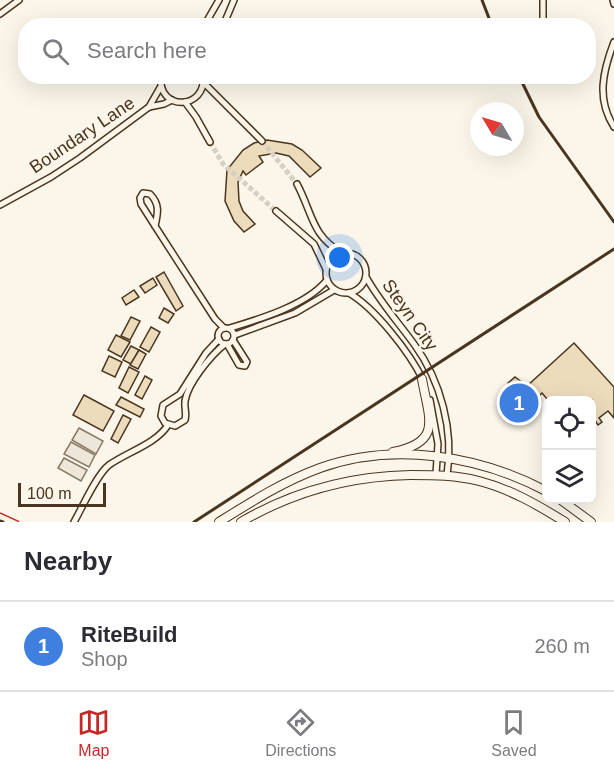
<!DOCTYPE html>
<html lang="en">
<head>
<meta charset="utf-8">
<style>
  body { margin:0; font-family:Arial,sans-serif; background:#f2f2f3; color:#2b2b33 }
  .controls { position:absolute; right:18px; bottom:18px; display:grid; overflow:hidden; border-radius:12px; box-shadow:0 6px 24px #0002 }
  .controls button { width:54px; height:54px; display:grid; place-items:center; padding:0; border:0; border-bottom:2px solid #e1e1e2; background:#fff; color:#2b2b33; font:30px sans-serif }
  .compass { position:absolute; left:470px; top:102px; width:54px; height:54px; border-radius:50%; background:#fff; box-shadow:0 6px 24px #0002; rotate:308deg }
  .scale { position:absolute; left:18px; bottom:15px; width:88px; box-sizing:border-box; padding-left:6px; border:3px solid #4a3520; border-top:0; font-size:16px; line-height:21px; white-space:nowrap; color:#4a3520; -webkit-text-stroke:4px #fbf6e9; paint-order:stroke }
  .you { position:absolute; left:340px; top:258px; width:21px; height:21px; margin:-15px; border:4px solid #fff; border-radius:50%; background:#1a73e8; box-shadow:0 0 0 9px #1a73e833 }
  .badge { display:grid; place-items:center; width:39px; height:39px; border-radius:50%; background:#c62828; color:#fff; font-size:20px; font-weight:700 }
  .pin { position:absolute; translate:-50% -50%; border:3px solid #fff; box-shadow:0 2px 6px #0006 }
  .list { margin:0; padding:0; list-style:none }
  h2 { display:flex; justify-content:space-between; align-items:center; height:78px; margin:0; padding:0 24px; font-size:26px }
  h2 small { font-size:20px; font-weight:400; color:#7c7c81 }
  .list li { display:grid; grid-template-columns:39px 1fr auto; gap:18px; align-items:center; box-sizing:border-box; height:90px; padding:0 24px; border-top:2px solid #e1e1e2 }
  .list b { display:block; font-size:22px; white-space:nowrap }
  .list p { margin:0; font-size:20px; white-space:nowrap; color:#7c7c81 }
  .list em { font-size:20px; font-style:normal; color:#7c7c81 }
  .icon { flex:none; width:33px; height:33px; fill:none; stroke:currentColor; stroke-width:2; stroke-linecap:round; stroke-linejoin:round }
  .map { position:relative; flex:none; width:614px; height:522px; overflow:hidden }
  .search { position:absolute; background:#fff; box-shadow:0 6px 24px #0002; left:18px; right:18px; top:18px; height:66px; display:flex; align-items:center; gap:15px; box-sizing:border-box; padding:0 21px; border-radius:24px; color:#7c7c81; font-size:22px }
  .sheet { height:168px; background:#fff }
  nav { display:flex; justify-content:space-around; align-items:center; box-sizing:border-box; height:84px; border-top:2px solid #e1e1e2; background:#fff; font-size:16px; color:#7c7c81 }
  nav a { display:grid; justify-items:center; gap:3px }
  nav .on { color:#c62828 }
  .map>svg:first-child { display:block }
  .green { fill:#ede6d9; stroke:#887966; stroke-width:1.5 }
  .building { fill:#ecdcbc; stroke:#4a3520; stroke-width:1.5 }
  .lines { fill:none; stroke-linecap:round; stroke-linejoin:round }
  .street-tunnel { stroke:#d8cfc1; stroke-width:5; stroke-dasharray:5 2.5; stroke-linecap:butt }
  .street-casing { stroke:#4a3520; stroke-width:8 }
  .secondary-casing { stroke:#4a3520; stroke-width:10 }
  .street { stroke:#fbf6e9; stroke-width:5 }
  .secondary { stroke:#fbf6e9; stroke-width:8 }
  .wall { stroke:#4a3520; stroke-width:3 }
  .power { stroke:#c62828; stroke-width:1.5; stroke-dasharray:21 4.5 3 4.5; stroke-linecap:butt }
  .labels { text-anchor:middle; dominant-baseline:central; stroke-width:4.5; stroke-linejoin:round; paint-order:stroke }
  .street-label { font-size:18px; fill:#4a3520; stroke:#fbf6e9 }
</style>
</head>
<body>
<div class="map">
<svg width="614" height="522" viewBox="0 0 614 522">
  <rect width="100%" height="100%" fill="#fbf6e9"/>
  <!-- green -->
  <g class="green">
    <path d="M79,428L103,441L96,454L72,440Z"/>
    <path d="M71,442L95,455L89,467L64,454Z"/>
    <path d="M64,458L87,470L81,481L58,468Z"/>
  </g>
  <!-- building -->
  <g class="building">
    <path d="M267,140L292,144L302,150L321,168L310,177L289,156L276,153L259,156L263,162L246,175L243,171L238,182L239,201L243,211L255,224L244,232L234,221L225,201L227,170L243,150L254,143Z"/>
    <path d="M164,272L183,306L176,311L156,277Z"/>
    <path d="M153,278L157,285L145,293L140,286Z"/>
    <path d="M134,290L139,297L126,305L122,298Z"/>
    <path d="M164,308L174,314L168,323L159,318Z"/>
    <path d="M131,317L140,321L130,340L121,336Z"/>
    <path d="M151,327L160,332L149,352L140,347Z"/>
    <path d="M116,335L130,342L121,357L108,350Z"/>
    <path d="M574,343L614,387V418L608,411L599,418L602,422L598,425L596,422L592,426V400H548L542,393L525,409L529,412L524,417L520,412L519,414L508,402L513,397L512,396L506,401L503,396L512,388L508,383L515,377L527,386Z"/>
    <path d="M131,346L139,350L131,364L123,360Z"/>
    <path d="M139,350L146,354L138,369L130,365Z"/>
    <path d="M109,356L122,362L115,377L102,371Z"/>
    <path d="M129,367L139,372L128,393L119,388Z"/>
    <path d="M145,376L152,380L142,399L135,395Z"/>
    <path d="M84,395L114,411L103,431L73,415Z"/>
    <path d="M121,397L144,409L140,417L116,405Z"/>
    <path d="M123,415L131,419L118,443L111,439Z"/>
  </g>
  <g class="lines">
    <!-- street-tunnel -->
    <g class="street-tunnel">
      <path d="M262,141L297,184"/>
      <path d="M210,142L223,164L276,211"/>
    </g>
    <!-- street casing -->
    <g class="street-casing">
      <g id="street">
        <path d="M543,0V17"/>
        <path d="M613,0L614,4"/>
        <path d="M0,14L19,0"/>
        <path d="M204,26L219,0"/>
        <path d="M223,26L234,0"/>
        <path d="M614,42C603,71 596,99 614,127"/>
        <path d="M161,76C157,112 207,110 203,76"/>
        <path d="M203,82L262,141"/>
        <path d="M185,102L196,117L210,142"/>
        <path d="M149,107L161,86"/>
        <path d="M297,184C313,214 311,235 342,253"/>
        <path d="M0,205L51,177L80,158L149,107L164,104L172,100"/>
        <path d="M276,211L314,244L326,269"/>
        <path d="M155,226C158,213 160,204 150,194L143,193L140,198L141,204L155,226L215,319L224,328"/>
        <circle cx="346" cy="273" r="20"/>
        <path d="M366,277C380,302 398,322 414,344C441,381 454,431 447,475"/>
        <path d="M349,293C375,308 410,353 423,380"/>
        <circle cx="226" cy="336" r="8"/>
        <path d="M230,328C260,319 307,305 327,280"/>
        <path d="M235,335L295,313L334,290"/>
        <path d="M219,339L206,353L180,394L163,405L161,416L165,423L175,426L185,420C187,413 184,408 185,401C188,383 211,355 225,344"/>
        <path d="M227,344L239,365L245,366L247,362L233,340"/>
        <path d="M430,400L438,444L436,474"/>
        <path d="M74,522C82,508 97,474 109,465C127,452 156,444 168,425"/>
      </g>
    </g>
    <!-- secondary casing -->
    <g class="secondary-casing">
      <g id="secondary">
        <path d="M393,452C443,442 429,419 422,379"/>
        <path d="M561,500L591,522"/>
        <path d="M219,522C251,502 284,481 320,468C393,442 478,455 546,491"/>
        <path d="M241,522C294,491 349,476 411,475C434,475 456,475 479,481C510,489 538,505 565,522"/>
      </g>
    </g>
    <!-- street -->
    <use href="#street" class="street"/>
    <!-- secondary -->
    <use href="#secondary" class="secondary"/>
    <!-- wall -->
    <g class="wall">
      <path d="M482,0L492,26"/>
      <path d="M519,76L539,117L614,222"/>
      <path d="M0,521L3,522"/>
      <path d="M194,522L614,249"/>
    </g>
    <!-- power -->
    <path class="power" d="M0,513L20,522"/>
  </g>
  <g class="labels">
    <!-- street labels -->
    <g class="street-label">
      <text transform="translate(82 135) rotate(-34)">Boundary Lane</text>
      <text transform="translate(410 315) rotate(55)">Steyn City</text>
    </g>
  </g>
</svg>
<div class="controls">
<button><svg class="icon" aria-label="locate" viewBox="0 0 24 24"><circle cx="12" cy="12" r="6"/><path d="M12 2v4M12 18v4M2 12h4M18 12h4"/></svg></button>
<button><svg class="icon" aria-label="layers" viewBox="0 0 24 24"><path d="M12 4l9 5-9 5-9-5zM3 14l9 5 9-5"/></svg></button>
</div>
<svg class="compass" viewBox="-18 -18 36 36"><path d="M0-13l5 13h-10z" fill="#e53935"/><path d="M0 13l5-13h-10z" fill="#7c7c81"/></svg>
<div class="scale">100 m</div>
<div class="you"></div>
<div class="pin badge" style="left:519px;top:403px;background:#3f7fe0">1</div>
<div class="search"><svg class="icon" aria-label="search" viewBox="0 0 24 24"><circle cx="10" cy="10" r="6"/><path d="M15 15l6 6"/></svg>Search here</div>
</div>
<section class="sheet">
<h2>Nearby<small></small></h2>
<ul class="list">
<li><span class="badge" style="background:#3f7fe0">1</span><div><b>RiteBuild</b><p>Shop</p></div><em>260 m</em></li>
</ul>
</section>
<nav>
<a class="on"><svg class="icon" aria-label="map" viewBox="0 0 24 24"><path d="M3 6l6-2 6 2 6-2v14l-6 2-6-2-6 2zM9 4v14M15 6v14"/></svg>Map</a>
<a><svg class="icon" aria-label="directions" viewBox="0 0 24 24"><path d="M12 3l9 9-9 9-9-9zM9 14v-3h6M13 9l2 2-2 2"/></svg>Directions</a>
<a><svg class="icon" aria-label="saved" viewBox="0 0 24 24"><path d="M7 4h10v16l-5-4-5 4z"/></svg>Saved</a>
</nav>
</body>
</html>
